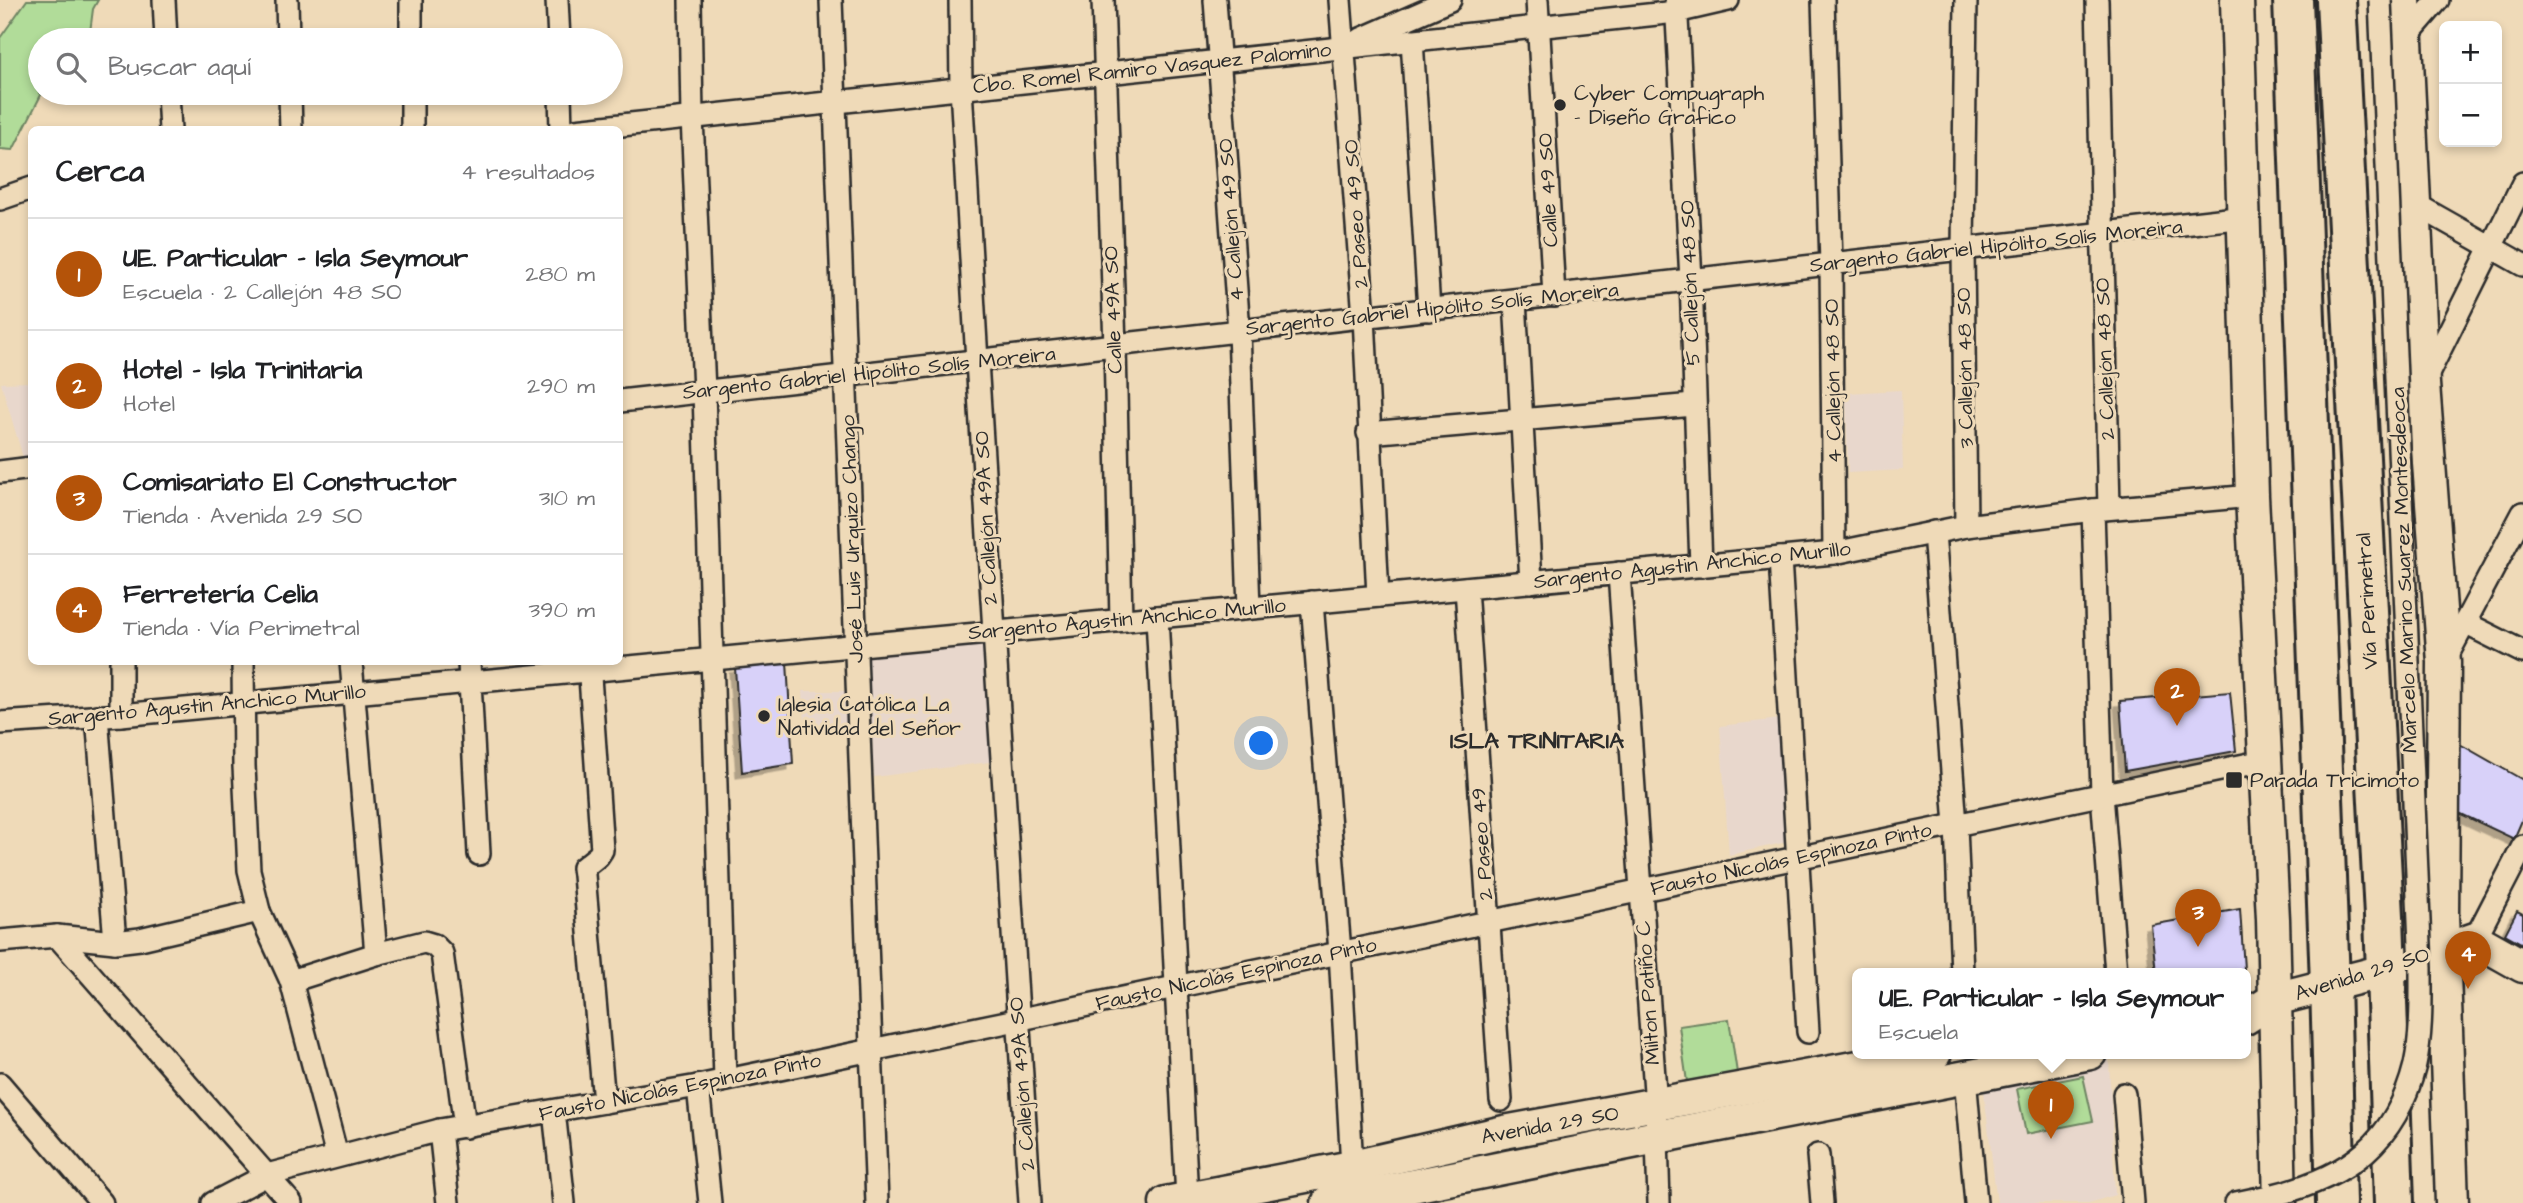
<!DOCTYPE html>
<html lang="es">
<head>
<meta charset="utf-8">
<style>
  body { margin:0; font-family:"Architects Daughter",sans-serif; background:#f6f6f6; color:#202124 }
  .controls { position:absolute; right:21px; top:21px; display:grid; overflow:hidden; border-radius:10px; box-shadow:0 4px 10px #0003 }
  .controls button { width:63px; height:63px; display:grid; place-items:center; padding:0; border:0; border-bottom:2px solid #e0e0e0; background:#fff; color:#202124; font:35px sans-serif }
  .you { position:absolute; left:1262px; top:744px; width:24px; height:24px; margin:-18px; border:5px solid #fff; border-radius:50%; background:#1a73e8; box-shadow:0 0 0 10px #1a73e833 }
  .badge { display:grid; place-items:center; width:46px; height:46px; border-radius:50%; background:#b45309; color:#fff; font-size:23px; font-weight:700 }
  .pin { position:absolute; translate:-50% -58px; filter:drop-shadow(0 2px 4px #0008) }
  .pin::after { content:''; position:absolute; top:37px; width:24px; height:21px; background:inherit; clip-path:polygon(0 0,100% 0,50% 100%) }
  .popup { position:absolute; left:1852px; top:968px; width:399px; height:91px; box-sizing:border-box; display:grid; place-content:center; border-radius:10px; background:#fff; filter:drop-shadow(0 2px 5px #0005); font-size:23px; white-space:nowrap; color:#757577 }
  .popup b { font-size:26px; color:#202124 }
  .popup::after { content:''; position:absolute; left:50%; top:100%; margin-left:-14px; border:14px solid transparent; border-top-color:#fff }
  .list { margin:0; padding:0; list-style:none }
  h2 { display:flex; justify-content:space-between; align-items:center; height:91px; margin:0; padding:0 28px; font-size:30px }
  h2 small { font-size:23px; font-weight:400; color:#757577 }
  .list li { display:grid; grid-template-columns:46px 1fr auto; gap:21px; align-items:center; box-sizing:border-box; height:112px; padding:0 28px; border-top:2px solid #e0e0e0 }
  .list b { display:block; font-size:26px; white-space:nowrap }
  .list p { margin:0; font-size:23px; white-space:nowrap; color:#757577 }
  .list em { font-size:23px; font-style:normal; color:#757577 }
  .icon { flex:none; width:38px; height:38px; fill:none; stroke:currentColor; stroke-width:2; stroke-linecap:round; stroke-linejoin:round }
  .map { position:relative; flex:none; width:2523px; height:1203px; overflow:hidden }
  .search { position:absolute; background:#fff; box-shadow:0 4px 10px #0003; left:28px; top:28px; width:595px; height:77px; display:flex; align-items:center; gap:18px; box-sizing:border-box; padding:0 24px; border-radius:38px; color:#757577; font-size:26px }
  .panel { position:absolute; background:#fff; box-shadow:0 4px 10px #0003; left:28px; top:126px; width:595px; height:539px; border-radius:10px }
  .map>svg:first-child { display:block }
  .built { fill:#e8d7cc }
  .green { fill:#b1dc99; stroke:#6e8462; stroke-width:2 }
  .building { fill:#d8d1f9; stroke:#2b2b2b; stroke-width:2; filter:url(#shadow) }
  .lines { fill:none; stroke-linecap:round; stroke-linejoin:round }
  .street-casing { stroke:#2b2b2b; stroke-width:26 }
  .secondary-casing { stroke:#2b2b2b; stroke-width:37 }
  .highway-casing { stroke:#2b2b2b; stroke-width:44 }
  .street { stroke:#efdab8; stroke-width:21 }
  .secondary { stroke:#efdab8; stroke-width:32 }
  .highway { stroke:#efdab8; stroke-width:38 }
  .street-bridge-casing { stroke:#2b2b2b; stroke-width:26; stroke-linecap:butt }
  .street-bridge { stroke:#efdab8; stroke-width:21 }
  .poi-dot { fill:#2b2b2b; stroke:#efdab8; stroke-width:2.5 }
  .labels { text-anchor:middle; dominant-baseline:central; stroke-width:6; stroke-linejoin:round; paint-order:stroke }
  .street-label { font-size:21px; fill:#2b2b2b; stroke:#efdab8 }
  .poi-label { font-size:21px; fill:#2b2b2b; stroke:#efdab8; text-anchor:start }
  .neighbourhood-label { font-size:23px; font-weight:bold; fill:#2b2b2b; stroke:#efdab8 }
</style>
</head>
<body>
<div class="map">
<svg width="2523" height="1203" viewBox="0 0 2523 1203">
  <defs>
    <filter id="shadow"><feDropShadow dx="-5.5" dy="5.5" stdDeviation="0" flood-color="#0004"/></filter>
  </defs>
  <rect width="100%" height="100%" fill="#efdab8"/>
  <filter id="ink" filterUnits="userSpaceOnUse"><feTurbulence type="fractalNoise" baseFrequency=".0143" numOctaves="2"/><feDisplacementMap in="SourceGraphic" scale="14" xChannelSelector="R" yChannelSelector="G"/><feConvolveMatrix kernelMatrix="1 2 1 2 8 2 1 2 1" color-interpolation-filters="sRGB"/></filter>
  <g filter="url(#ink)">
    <!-- built -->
    <g class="built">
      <path d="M31,382V463L25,464L1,383Z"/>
      <path d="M1901,390L1903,470L1848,473L1846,393Z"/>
      <path d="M987,638L997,761L874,777L868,652Z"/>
      <path d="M803,691H848L851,726H805Z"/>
      <path d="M1780,719L1791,841L1729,855L1720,726Z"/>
      <path d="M2109,1059L2115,1195L2089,1203H1997L1983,1083Z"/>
    </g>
    <!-- green -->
    <g class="green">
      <path d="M27,0H98L93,9L89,40H40V93H42L13,150L0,149V38Z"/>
      <path d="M1729,1019L1737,1073L1687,1082L1679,1026Z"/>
      <path d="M2083,1076L2093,1121L2026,1134L2017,1089Z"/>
    </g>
    <!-- building -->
    <g class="building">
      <path d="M787,662L793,764L742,772L735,668Z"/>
      <path d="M2230,692L2236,751L2125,771L2120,701Z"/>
      <path d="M2458,743L2523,780V818L2514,839L2459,813Z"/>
      <path d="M2240,909L2244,969L2226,973H2156L2151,925Z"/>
      <path d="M2517,911L2523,914V944L2505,934Z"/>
    </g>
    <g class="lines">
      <!-- street casing -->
      <g class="street-casing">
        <g id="street">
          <path d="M164,0L166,40"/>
          <path d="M287,0L288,40"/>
          <path d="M411,0V40"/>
          <path d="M557,0L559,40"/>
          <path d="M690,0L692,117L704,391L725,1080"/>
          <path d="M831,0L877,1203"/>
          <path d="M960,0L961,88L977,361L1030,1203"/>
          <path d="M1103,0L1115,346L1121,620"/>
          <path d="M1215,0L1239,331L1249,608"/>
          <path d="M1340,0L1364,317L1378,596"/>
          <path d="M1537,0L1554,296"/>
          <path d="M1676,0L1691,280L1701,566"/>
          <path d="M1823,0L1831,264L1834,553"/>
          <path d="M1966,0L1963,249L1966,526"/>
          <path d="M2097,0L2109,508"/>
          <path d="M2407,36L2438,0"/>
          <path d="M1361,39L1450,0"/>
          <path d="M1412,40L1429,310"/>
          <path d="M168,93L170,130"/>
          <path d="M290,93L291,130"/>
          <path d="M412,93V130"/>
          <path d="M560,93L561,130"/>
          <path d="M575,130L1676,12L1728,0"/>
          <path d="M0,199L32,188"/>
          <path d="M2415,204L2523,265"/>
          <path d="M1515,300L1531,582"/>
          <path d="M2426,378L2523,183"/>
          <path d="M620,401L2245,217"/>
          <path d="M1368,433L1694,405"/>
          <path d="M0,472L32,468"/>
          <path d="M2093,510L2102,794L2116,973"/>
          <path d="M1934,532L1956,825L1962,973"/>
          <path d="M1780,558L1808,1032"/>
          <path d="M1619,573L1656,1106L1659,1203"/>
          <path d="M1466,588L1501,1100"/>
          <path d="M1312,602L1340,952L1352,1167"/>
          <path d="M1157,617L1187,1198"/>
          <path d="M2465,623L2523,652"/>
          <path d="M2445,660L2523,513"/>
          <path d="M121,662V715"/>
          <path d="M243,662L244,766L249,870L259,911L291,981L337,1156"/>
          <path d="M351,662L376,954"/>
          <path d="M469,662L479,854"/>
          <path d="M589,662L602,850L598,856L583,868L584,875L604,1102"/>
          <path d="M97,716L115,942"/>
          <path d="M0,723L121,715L1834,553L1966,526L2093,510L2252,496"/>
          <path d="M57,936L291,1203"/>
          <path d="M2475,939L2523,846"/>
          <path d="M0,941L57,936L115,942L140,939L259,911"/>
          <path d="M291,981L376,954L424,942L434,945L442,953L465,1127"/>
          <path d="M1965,1077L1976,1203"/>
          <path d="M0,1084L102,1203"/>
          <path d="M698,1086L710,1203"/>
          <path d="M2124,1094L2133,1203"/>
          <path d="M554,1111L564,1203"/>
          <path d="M440,1130L448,1203"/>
          <path d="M1818,1155L1822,1203"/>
          <path d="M213,1203L267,1175L440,1130L698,1086L2264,761"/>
          <path d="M2236,1203L2274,1195"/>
        </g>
      </g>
      <!-- secondary casing -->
      <g class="secondary-casing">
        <g id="secondary">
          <path d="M2237,0L2252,496L2273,919L2280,1203"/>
          <path d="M2404,0L2423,384L2444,662L2442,915L2452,1203"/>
          <path d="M2245,1018L2275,999L2384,971L2475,939L2523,966"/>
          <path d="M1166,1203L1352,1167L1504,1132L1935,1053"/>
          <path d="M1328,1203L1657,1137L2090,1053"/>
        </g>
      </g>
      <!-- highway casing -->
      <g class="highway-casing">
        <g id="highway">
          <path d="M2293,0L2330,983L2336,1203"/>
          <path d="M2336,0L2384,916L2394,1203"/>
        </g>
      </g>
      <!-- street -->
      <use href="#street" class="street"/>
      <!-- secondary -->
      <use href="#secondary" class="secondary"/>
      <!-- highway -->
      <use href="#highway" class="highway"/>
      <!-- street-bridge casing -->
      <g class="street-bridge-casing">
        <path id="street-bridge" d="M2274,1195C2348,1177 2396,1142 2415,1065C2422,1033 2421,1000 2421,968L2380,0"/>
      </g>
      <!-- street-bridge -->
      <use href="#street-bridge" class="street-bridge"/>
    </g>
  </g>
  <!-- markers -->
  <g class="poi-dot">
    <circle cx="1560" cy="105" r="7"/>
    <circle cx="764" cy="716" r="7"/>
    <rect x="2225" y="771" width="18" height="18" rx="3.5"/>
  </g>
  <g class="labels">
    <!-- street labels -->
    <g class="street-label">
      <text transform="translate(1152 68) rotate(-6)">Cbo. Romel Ramiro Vasquez Palomino</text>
      <text transform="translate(1548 190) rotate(-93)">Calle 49 SO</text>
      <text transform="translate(1356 214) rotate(-94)">2 Paseo 49 SO</text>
      <text transform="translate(1231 220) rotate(-94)">4 Callejón 49 SO</text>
      <text transform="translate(1996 246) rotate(-6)">Sargento Gabriel Hipólito Solís Moreira</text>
      <text transform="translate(1690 283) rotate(-92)">5 Callejón 48 SO</text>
      <text transform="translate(1432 309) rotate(-6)">Sargento Gabriel Hipólito Solís Moreira</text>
      <text transform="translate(1113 310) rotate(-92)">Calle 49A SO</text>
      <text transform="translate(2105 359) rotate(-92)">2 Callejón 48 SO</text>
      <text transform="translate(1965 368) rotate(-91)">3 Callejón 48 SO</text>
      <text transform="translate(869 373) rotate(-6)">Sargento Gabriel Hipólito Solís Moreira</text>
      <text transform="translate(1833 381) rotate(-91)">4 Callejón 48 SO</text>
      <text transform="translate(986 518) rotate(-93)">2 Callejón 49A SO</text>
      <text transform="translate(852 539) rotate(-92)">José Luis Urquizo Chango</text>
      <text transform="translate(1692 565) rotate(-6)">Sargento Agustin Anchico Murillo</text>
      <text transform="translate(2404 570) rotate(-92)">Marcelo Marino Suarez Montesdeoca</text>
      <text transform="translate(2367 601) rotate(-93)">Vía Perimetral</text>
      <text transform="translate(1127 619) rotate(-5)">Sargento Agustin Anchico Murillo</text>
      <text transform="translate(207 705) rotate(-5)">Sargento Agustin Anchico Murillo</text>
      <text transform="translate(1482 844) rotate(-94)">2 Paseo 49</text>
      <text transform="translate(1791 859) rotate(-12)">Fausto Nicolás Espinoza Pinto</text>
      <text transform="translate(1236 974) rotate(-12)">Fausto Nicolás Espinoza Pinto</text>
      <text transform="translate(2362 974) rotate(-17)">Avenida 29 SO</text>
      <text transform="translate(1648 993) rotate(-94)">Milton Patiño C</text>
      <text transform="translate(1022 1084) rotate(-94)">2 Callejón 49A SO</text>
      <text transform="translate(680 1087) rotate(-11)">Fausto Nicolás Espinoza Pinto</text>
      <text transform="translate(1550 1125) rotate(-10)">Avenida 29 SO</text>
    </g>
    <!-- poi labels -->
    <g class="poi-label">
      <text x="1574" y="93">Cyber Compugraph<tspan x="1574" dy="24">- Diseño Grafico</tspan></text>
      <text x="778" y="704">Iglesia Católica La<tspan x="778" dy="24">Natividad del Señor</tspan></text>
      <text x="2250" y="780">Parada Tricimoto</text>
    </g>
    <!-- neighbourhood labels -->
    <g class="neighbourhood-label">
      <text x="1537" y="741">ISLA TRINITARIA</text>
    </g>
  </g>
</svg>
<div class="controls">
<button>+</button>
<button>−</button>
</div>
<div class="you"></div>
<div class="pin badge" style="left:2051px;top:1139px">1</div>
<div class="popup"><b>UE. Particular - Isla Seymour</b>Escuela</div>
<div class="pin badge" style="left:2177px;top:726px">2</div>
<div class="pin badge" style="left:2198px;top:947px">3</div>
<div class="pin badge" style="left:2468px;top:989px">4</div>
<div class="search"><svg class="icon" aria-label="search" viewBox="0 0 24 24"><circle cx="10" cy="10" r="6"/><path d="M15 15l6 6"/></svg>Buscar aquí</div>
<section class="panel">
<h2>Cerca<small>4 resultados</small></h2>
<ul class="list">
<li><span class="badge">1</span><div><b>UE. Particular - Isla Seymour</b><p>Escuela · 2 Callejón 48 SO</p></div><em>280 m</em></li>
<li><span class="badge">2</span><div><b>Hotel - Isla Trinitaria</b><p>Hotel</p></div><em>290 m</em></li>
<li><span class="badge">3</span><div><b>Comisariato El Constructor</b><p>Tienda · Avenida 29 SO</p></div><em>310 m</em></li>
<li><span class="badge">4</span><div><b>Ferretería Celia</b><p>Tienda · Vía Perimetral</p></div><em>390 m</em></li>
</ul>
</section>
</div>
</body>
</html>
